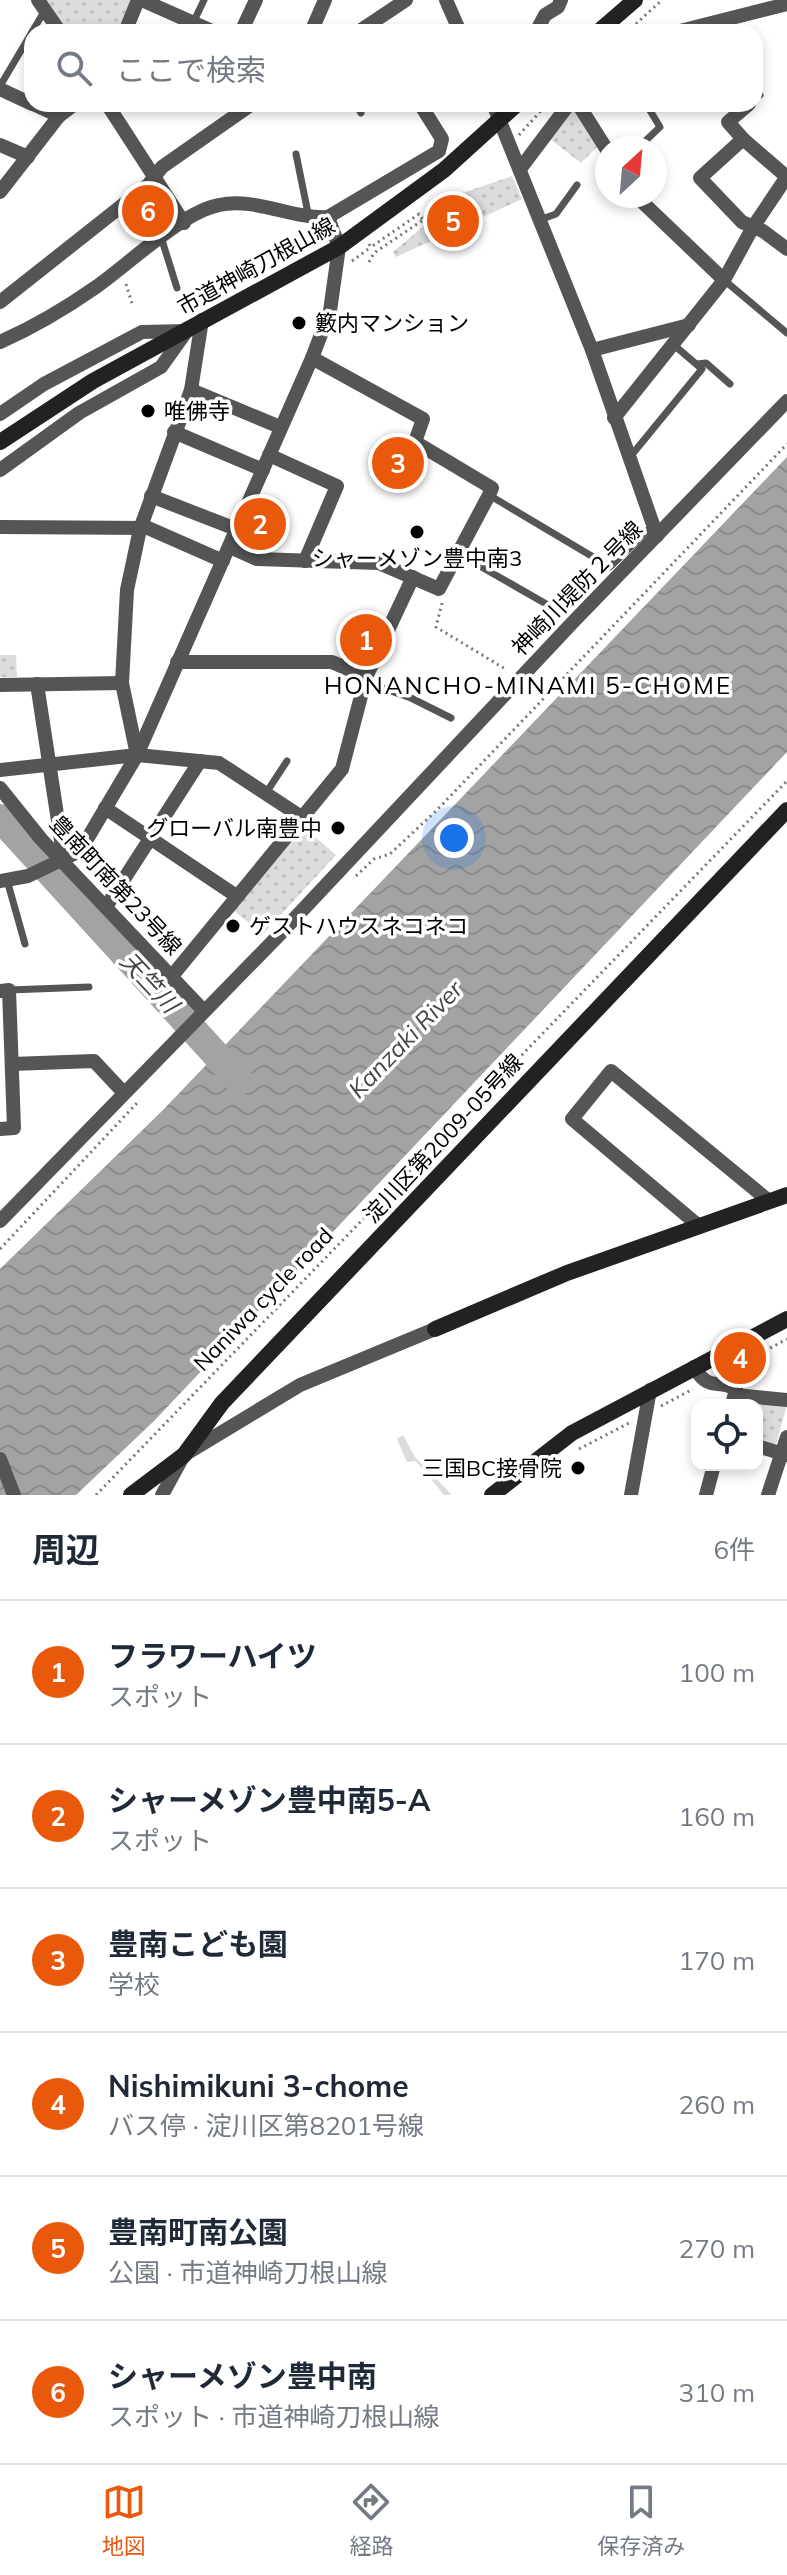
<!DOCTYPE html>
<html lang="ja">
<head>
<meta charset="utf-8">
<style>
  body { margin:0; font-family:Mulish,"Noto Sans JP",sans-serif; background:#f6f6f7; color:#1f2937 }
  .controls { position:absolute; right:24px; bottom:24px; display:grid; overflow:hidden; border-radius:16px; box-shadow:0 4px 12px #0003 }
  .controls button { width:72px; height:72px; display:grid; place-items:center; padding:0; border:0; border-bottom:2px solid #e0e1e3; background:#fff; color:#1f2937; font:40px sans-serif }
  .compass { position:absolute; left:595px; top:136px; width:72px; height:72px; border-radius:50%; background:#fff; box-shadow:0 4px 12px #0003; rotate:26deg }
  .you { position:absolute; left:454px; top:838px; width:28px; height:28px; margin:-20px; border:6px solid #fff; border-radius:50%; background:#1a73e8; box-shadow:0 0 0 12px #1a73e833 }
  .badge { display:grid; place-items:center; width:52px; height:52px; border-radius:50%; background:#ea580c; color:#fff; font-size:26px; font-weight:700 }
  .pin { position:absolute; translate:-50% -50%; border:4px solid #fff; box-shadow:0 2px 8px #0006 }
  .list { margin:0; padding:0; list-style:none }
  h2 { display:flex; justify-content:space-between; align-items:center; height:104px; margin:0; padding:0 32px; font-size:34px }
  h2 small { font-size:26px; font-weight:400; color:#747a83 }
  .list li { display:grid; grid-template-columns:52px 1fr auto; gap:24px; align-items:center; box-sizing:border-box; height:144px; padding:0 32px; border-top:2px solid #e0e1e3 }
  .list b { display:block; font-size:30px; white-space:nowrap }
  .list p { margin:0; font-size:26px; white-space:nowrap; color:#747a83 }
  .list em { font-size:26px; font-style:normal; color:#747a83 }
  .icon { flex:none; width:44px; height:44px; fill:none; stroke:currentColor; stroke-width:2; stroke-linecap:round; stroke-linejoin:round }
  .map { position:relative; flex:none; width:787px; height:1495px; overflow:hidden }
  .search { position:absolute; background:#fff; box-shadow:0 4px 12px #0003; left:24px; right:24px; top:24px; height:88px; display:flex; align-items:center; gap:20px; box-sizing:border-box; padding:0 28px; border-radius:24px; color:#747a83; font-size:30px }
  .sheet { height:968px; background:#fff }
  nav { display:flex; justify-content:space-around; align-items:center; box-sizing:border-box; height:112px; border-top:2px solid #e0e1e3; background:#fff; font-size:22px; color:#747a83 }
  nav a { display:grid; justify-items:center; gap:4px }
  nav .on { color:#ea580c }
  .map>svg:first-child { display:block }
  .park { fill:url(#park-dots) }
  .garden { fill:#dcdcdc }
  .water { fill:url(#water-waves) }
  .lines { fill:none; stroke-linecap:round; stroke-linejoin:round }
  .river { stroke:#a3a3a3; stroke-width:28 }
  .path { stroke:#777; stroke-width:3; stroke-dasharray:2 4; stroke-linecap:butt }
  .lane { stroke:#555; stroke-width:7 }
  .street { stroke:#555; stroke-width:14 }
  .secondary { stroke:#222; stroke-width:16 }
  .poi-dot { fill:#000; stroke:#fff; stroke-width:3 }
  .labels { text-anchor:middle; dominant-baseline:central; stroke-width:7; stroke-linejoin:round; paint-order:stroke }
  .street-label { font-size:22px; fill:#000; stroke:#fff }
  .poi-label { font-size:22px; fill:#000; stroke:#fff; text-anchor:start }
  .neighbourhood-label { font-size:24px; letter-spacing:2px; fill:#000; stroke:#fff }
  .water-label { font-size:24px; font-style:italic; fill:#444; stroke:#fff }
</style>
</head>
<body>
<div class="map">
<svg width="787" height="1495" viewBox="0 0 787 1495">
  <defs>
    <pattern id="park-dots" width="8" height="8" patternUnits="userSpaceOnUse" patternTransform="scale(2)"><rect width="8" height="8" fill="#dcdcdc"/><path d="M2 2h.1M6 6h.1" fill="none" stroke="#bbb" stroke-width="1.8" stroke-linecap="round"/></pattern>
    <pattern id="water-waves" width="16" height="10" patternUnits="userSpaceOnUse" patternTransform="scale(2)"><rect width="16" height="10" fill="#a3a3a3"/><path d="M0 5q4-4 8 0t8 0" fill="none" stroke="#8b8b8b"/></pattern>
  </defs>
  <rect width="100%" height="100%" fill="#fff"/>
  <!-- park -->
  <g class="park">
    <path d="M44,0H132L118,32H65Z"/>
    <path d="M575,111L598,146L581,163L550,139L567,114Z"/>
    <path d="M512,176L522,199L396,257L393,252L437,215L439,201Z"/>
    <path d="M0,655H16L17,677H0Z"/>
    <path d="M300,824L336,855L263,934L233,910Z"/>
    <path d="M737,1401L787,1405L776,1444L757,1439V1405H736Z"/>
  </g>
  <!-- garden -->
  <path class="garden" d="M403,1435L415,1457L452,1495H444L416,1461L407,1462L397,1439Z"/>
  <!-- water -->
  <path class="water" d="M787,457V752L154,1421L76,1495H0V1269L163,1110Z"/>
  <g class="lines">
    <!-- river -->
    <path class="river" d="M0,818L240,1081"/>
    <!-- path -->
    <g class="path">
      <path d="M336,32L343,27"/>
      <path d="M574,32L583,24"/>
      <path d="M627,32L662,0"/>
      <path d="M519,135L547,104"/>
      <path d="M369,244L371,247L419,214L423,220"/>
      <path d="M352,261L371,247"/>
      <path d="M369,262L374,253L423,220L435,199"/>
      <path d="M126,284L133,307"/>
      <path d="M442,603L436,627L507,670"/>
      <path d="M356,876L374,859L390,854L437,810L787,444"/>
      <path d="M0,1249L137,1103"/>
      <path d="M728,1371L787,1339"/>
      <path d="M661,1406L693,1389"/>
      <path d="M579,1449L629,1423"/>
      <path d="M96,1495L787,781"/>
    </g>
    <!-- lane -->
    <g class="lane">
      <path d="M193,23L204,0"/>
      <path d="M32,32L45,10"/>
      <path d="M0,86L32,32"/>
      <path d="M755,86L760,95"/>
      <path d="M356,104L361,113"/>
      <path d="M382,106L386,104"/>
      <path d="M638,148L660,127L646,104"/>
      <path d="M296,154L309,218"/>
      <path d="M542,219L556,214L577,185"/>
      <path d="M161,237L177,288"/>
      <path d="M724,280L787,333"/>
      <path d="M697,364L706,363L730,384"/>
      <path d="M630,457L702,369L675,346"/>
      <path d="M489,495L610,567L653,525"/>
      <path d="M457,553L562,613"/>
      <path d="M365,682L411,698L451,718"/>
      <path d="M266,793L287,761"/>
      <path d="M7,880L25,944"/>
      <path d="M9,990L89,987"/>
    </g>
    <!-- street -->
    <g class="street">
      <path d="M38,0L60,32"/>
      <path d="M142,0L214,32"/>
      <path d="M446,0L460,32"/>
      <path d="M125,32L138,0"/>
      <path d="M241,32L256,0"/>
      <path d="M311,32L325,0"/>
      <path d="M358,32L406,0"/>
      <path d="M536,32L545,15L558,7L561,0"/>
      <path d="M676,32L787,4"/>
      <path d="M0,89L32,104"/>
      <path d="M33,104L59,116"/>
      <path d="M107,104L184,223"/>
      <path d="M493,104L592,350L657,536"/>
      <path d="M578,104L607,150"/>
      <path d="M749,104L728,122L743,139L700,178L742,222L763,231L787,249"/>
      <path d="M743,139L787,177"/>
      <path d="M0,145L28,157"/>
      <path d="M520,169L569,104"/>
      <path d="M0,192L59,116L75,104"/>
      <path d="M636,196L724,280"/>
      <path d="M328,217L439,151L442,139L420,104"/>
      <path d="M0,302L148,185L162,167L252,104"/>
      <path d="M0,342C34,327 66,308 96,287C129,264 182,212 219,205C255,197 292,219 328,217L339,247L330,311L312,358L137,755L80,851L28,876L0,881"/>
      <path d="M592,350L689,325"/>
      <path d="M191,390L280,427"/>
      <path d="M0,414L44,384L142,332L186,331"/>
      <path d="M614,418L724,280L753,227L786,178"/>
      <path d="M174,432L263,470"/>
      <path d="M269,455L337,486L305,561"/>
      <path d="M0,470L79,413L161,367L186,332"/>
      <path d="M151,496L236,529"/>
      <path d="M0,527L148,528L223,561"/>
      <path d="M230,547L257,559L379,563L439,589L489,495L492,488L415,442L423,419L312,358"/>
      <path d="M177,662H332L366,677"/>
      <path d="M37,684L64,860"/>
      <path d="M0,685L122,683"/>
      <path d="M137,755L122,683L127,590L140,529L191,390L202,320"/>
      <path d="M0,770L137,755L219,763L300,816"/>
      <path d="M0,788L41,839L203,1010"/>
      <path d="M105,808L235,895"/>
      <path d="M106,907L200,761"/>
      <path d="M172,976L342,769L366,677L413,577"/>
      <path d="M0,991L9,990L14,1128L0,1129"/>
      <path d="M12,1064L94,1061L124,1093"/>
      <path d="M0,1221L280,934L573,622L787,401"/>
      <path d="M699,1226L572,1119L611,1071L769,1201"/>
      <path d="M694,1367C710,1393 716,1378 736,1389L732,1405"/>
      <path d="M735,1395L787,1400"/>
      <path d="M757,1446L787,1455"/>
      <path d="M0,1459L14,1495"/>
      <path d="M162,1495L184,1455L300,1385L435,1329"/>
      <path d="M631,1495L650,1390"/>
      <path d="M706,1495L714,1465"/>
      <path d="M768,1495L787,1437"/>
    </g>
    <!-- secondary -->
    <g class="secondary">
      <path d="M598,32L635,0"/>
      <path d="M0,442L93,381L339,247L444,170L517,104"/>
      <path d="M435,1329L567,1273L787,1195"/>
      <path d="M131,1495L184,1455L222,1403L787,810"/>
      <path d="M492,1495L572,1433L787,1319"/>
    </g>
  </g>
  <!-- markers -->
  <g class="poi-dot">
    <circle cx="299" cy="323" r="8"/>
    <circle cx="148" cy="411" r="8"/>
    <circle cx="417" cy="532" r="8"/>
    <circle cx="338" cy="828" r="8"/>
    <circle cx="233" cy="926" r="8"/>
    <circle cx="578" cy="1468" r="8"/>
  </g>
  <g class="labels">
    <!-- street labels -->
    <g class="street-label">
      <text transform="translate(256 266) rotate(-29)">市道神崎刀根山線</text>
      <text transform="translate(577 588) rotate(-46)">神崎川堤防２号線</text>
      <text transform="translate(116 885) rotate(47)">豊南町南第23号線</text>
      <text transform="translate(443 1138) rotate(-47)">淀川区第2009-05号線</text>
      <text transform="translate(263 1299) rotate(-46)">Naniwa cycle road</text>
    </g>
    <!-- poi labels -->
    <g class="poi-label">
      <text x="315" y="323">籔内マンション</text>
      <text x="164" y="411">唯佛寺</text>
      <text x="417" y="558" text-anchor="middle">シャーメゾン豊中南3</text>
      <text x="322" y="828" text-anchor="end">グローバル南豊中</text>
      <text x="249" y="926">ゲストハウスネコネコ</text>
      <text x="562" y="1468" text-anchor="end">三国BC接骨院</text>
    </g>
    <!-- neighbourhood labels -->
    <g class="neighbourhood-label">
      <text x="528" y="685">HONANCHO-MINAMI 5-CHOME</text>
    </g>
    <!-- water labels -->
    <g class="water-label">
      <text transform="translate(150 982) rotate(47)">天竺川</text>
      <text transform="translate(405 1039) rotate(-46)">Kanzaki River</text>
    </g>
  </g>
</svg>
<div class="controls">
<button><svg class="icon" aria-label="locate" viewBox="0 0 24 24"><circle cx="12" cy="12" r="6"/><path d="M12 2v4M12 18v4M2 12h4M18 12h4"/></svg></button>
</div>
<svg class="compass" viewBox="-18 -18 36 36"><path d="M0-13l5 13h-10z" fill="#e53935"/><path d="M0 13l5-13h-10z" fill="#747a83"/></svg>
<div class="you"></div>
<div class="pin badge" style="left:366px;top:640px">1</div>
<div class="pin badge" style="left:260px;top:524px">2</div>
<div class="pin badge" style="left:398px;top:463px">3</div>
<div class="pin badge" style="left:740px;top:1358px">4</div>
<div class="pin badge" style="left:453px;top:221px">5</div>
<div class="pin badge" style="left:148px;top:211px">6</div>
<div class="search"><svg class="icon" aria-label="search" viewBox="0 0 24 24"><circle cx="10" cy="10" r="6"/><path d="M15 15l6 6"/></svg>ここで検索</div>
</div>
<section class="sheet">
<h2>周辺<small>6件</small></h2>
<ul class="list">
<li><span class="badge">1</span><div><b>フラワーハイツ</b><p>スポット</p></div><em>100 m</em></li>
<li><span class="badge">2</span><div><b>シャーメゾン豊中南5-A</b><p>スポット</p></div><em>160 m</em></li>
<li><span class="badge">3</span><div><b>豊南こども園</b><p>学校</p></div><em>170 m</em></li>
<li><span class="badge">4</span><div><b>Nishimikuni 3-chome</b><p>バス停 · 淀川区第8201号線</p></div><em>260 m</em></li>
<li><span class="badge">5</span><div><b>豊南町南公園</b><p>公園 · 市道神崎刀根山線</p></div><em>270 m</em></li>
<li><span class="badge">6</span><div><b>シャーメゾン豊中南</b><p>スポット · 市道神崎刀根山線</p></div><em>310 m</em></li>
</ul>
</section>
<nav>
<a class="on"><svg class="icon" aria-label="map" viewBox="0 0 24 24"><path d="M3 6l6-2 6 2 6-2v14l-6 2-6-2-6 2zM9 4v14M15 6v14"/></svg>地図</a>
<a><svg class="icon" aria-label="directions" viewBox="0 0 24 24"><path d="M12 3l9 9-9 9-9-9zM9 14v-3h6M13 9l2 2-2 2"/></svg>経路</a>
<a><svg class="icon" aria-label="saved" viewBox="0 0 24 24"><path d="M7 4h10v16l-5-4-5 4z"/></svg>保存済み</a>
</nav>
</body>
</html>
